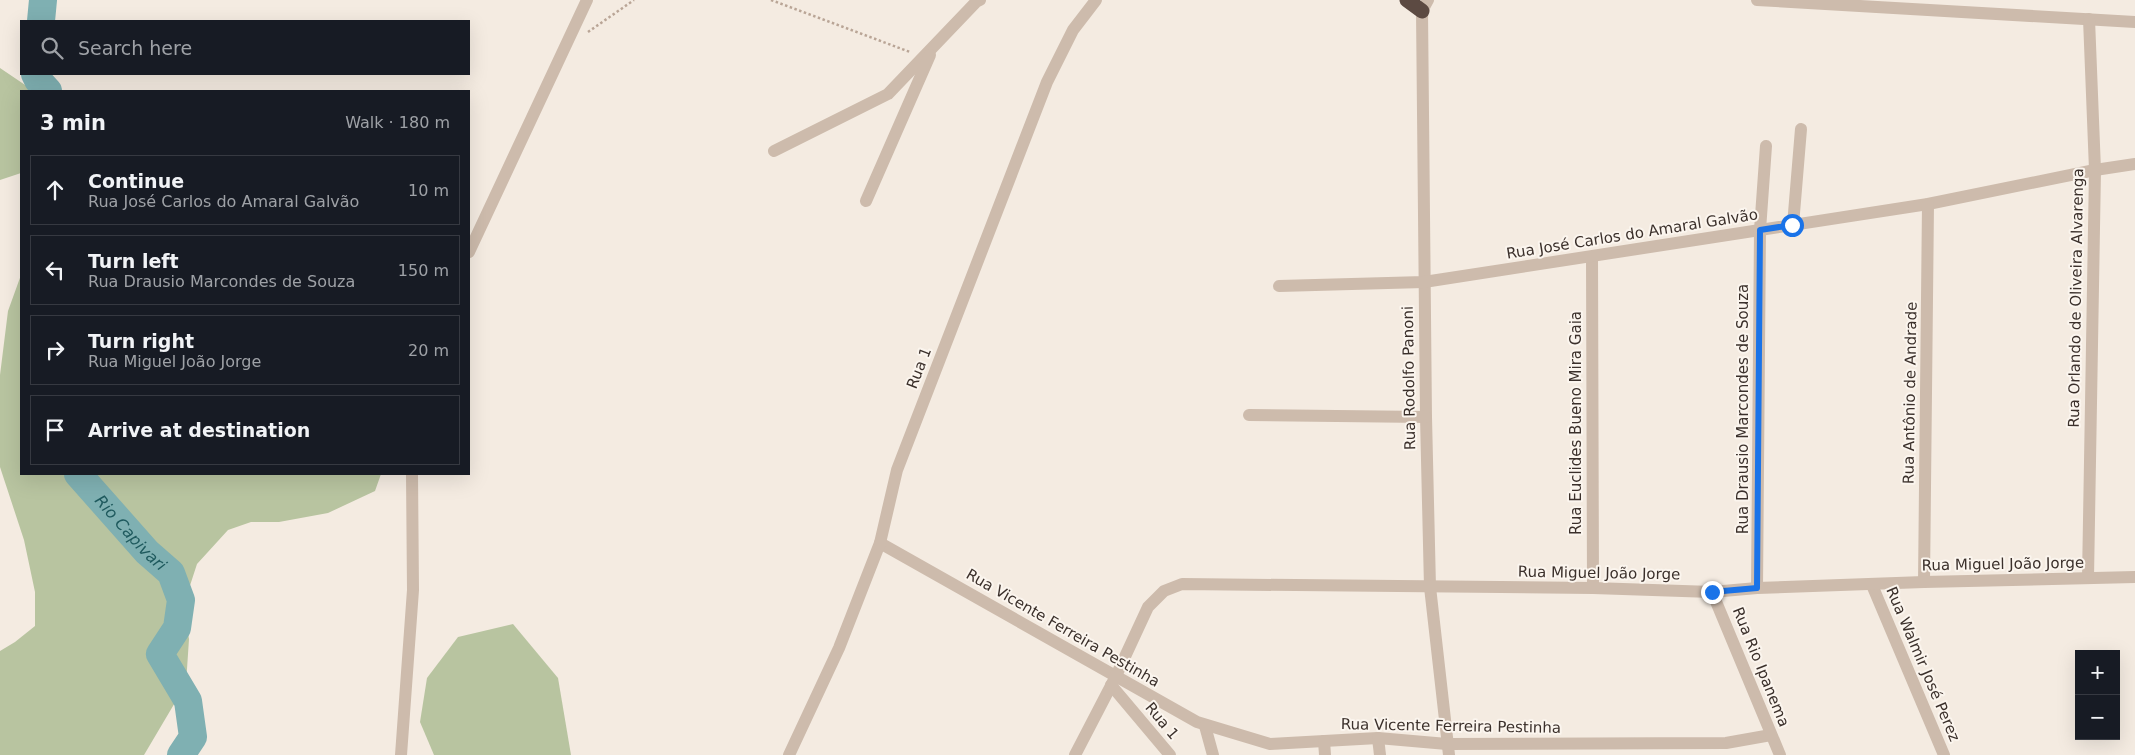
<!DOCTYPE html>
<html lang="en">
<head>
<meta charset="utf-8">
<style>
  body { margin:0; font-family:"DejaVu Sans",sans-serif; background:#242831; color:#f1f3f6 }
  .controls { position:absolute; right:15px; bottom:15px; display:grid; overflow:hidden; border-radius:0px; box-shadow:0 5px 20px #0002 }
  .controls button { width:45px; height:45px; display:grid; place-items:center; padding:0; border:0; border-bottom:1px solid #363941; background:#171b24; color:#f1f3f6; font:25px sans-serif }
  .stop { position:absolute; width:15px; height:15px; margin:-11px; border:4px solid #1a73e8; border-radius:50%; background:#fff }
  .stop.end { background:#1a73e8; border-color:#fff; box-shadow:0 1px 5px #0008 }
  .list { margin:0; padding:0; list-style:none }
  h2 { display:flex; justify-content:space-between; align-items:center; height:65px; margin:0; padding:0 20px; font-size:21px }
  h2 small { font-size:16px; font-weight:400; color:#9ea1a6 }
  .list li { display:grid; grid-template-columns:32px 1fr auto; gap:15px; align-items:center; box-sizing:border-box; height:70px; margin:0 10px 10px; padding:0 10px; border:1px solid #363941; border-radius:0px }
  .list b { display:block; font-size:19px; white-space:nowrap }
  .list p { margin:0; font-size:16px; white-space:nowrap; color:#9ea1a6 }
  .list em { font-size:16px; font-style:normal; color:#9ea1a6 }
  .icon { flex:none; width:28px; height:28px; fill:none; stroke:currentColor; stroke-width:2; stroke-linecap:round; stroke-linejoin:round }
  .map { position:relative; flex:none; width:2135px; height:755px; overflow:hidden }
  .search { position:absolute; background:#171b24; box-shadow:0 5px 20px #0002; left:20px; top:20px; width:450px; height:55px; display:flex; align-items:center; gap:12px; box-sizing:border-box; padding:0 18px; border-radius:0px; color:#9ea1a6; font-size:19px }
  .panel { position:absolute; background:#171b24; box-shadow:0 5px 20px #0002; left:20px; top:90px; width:450px; height:385px; border-radius:0px }
  .map>svg:first-child { display:block }
  .green { fill:#b8c4a0 }
  .lines { fill:none; stroke-linecap:round; stroke-linejoin:round }
  .river { stroke:#7fb0b2; stroke-width:28 }
  .path { stroke:#b9a596; stroke-width:2.5; stroke-dasharray:2.5 2.5; stroke-linecap:butt }
  .minor { stroke:#cdbbac; stroke-width:12 }
  .highway { stroke:#5c4a42; stroke-width:15 }
  .route { stroke:#1a73e8; stroke-width:6 }
  .labels { text-anchor:middle; dominant-baseline:central; stroke-width:4; stroke-linejoin:round; paint-order:stroke }
  .street-label { font-size:15px; fill:#3b302b; stroke:#fbf5ee }
  .water-label { font-size:16px; font-style:italic; fill:#1f5a5e; stroke:#fbf5ee }
</style>
</head>
<body>
<div class="map">
<svg width="2135" height="755" viewBox="0 0 2135 755">
  <rect width="100%" height="100%" fill="#f4ebe1"/>
  <!-- green -->
  <g class="green">
    <path d="M0,68L34,91H21V173L0,180Z"/>
    <path d="M21,275V474H381L375,491L328,513L279,522H251L228,530L197,564L183,607L189,639L186,684L144,755H0V651L15,642L35,626V592L24,540L0,467V375L8,311Z"/>
    <path d="M513,624L558,678L571,755H434L420,722L427,678L458,637Z"/>
  </g>
  <g class="lines">
    <!-- river -->
    <g class="river">
      <path d="M41,21L43,0"/>
      <path d="M35,74L38,80L48,91"/>
      <path id="s1" d="M78,474L147,552L171,573L181,600L177,628L160,654L188,701L193,737L181,755"/>
    </g>
    <!-- path -->
    <g class="path">
      <path d="M771,0L910,52"/>
      <path d="M588,32L634,0"/>
    </g>
    <!-- minor -->
    <g class="minor">
      <path d="M1428,0L1422,11L1426,417L1430,587L1449,755"/>
      <path d="M1757,0L2135,22"/>
      <path d="M774,151L888,94L976,2L980,0"/>
      <path d="M866,201L930,55"/>
      <path d="M1793,225L1801,129"/>
      <path d="M469,252L587,0"/>
      <path d="M1592,257L1593,588"/>
      <path d="M1279,286L1424,282L1928,204L2095,170L2135,164"/>
      <path d="M1249,415L1426,417"/>
      <path d="M880,543L1197,722L1270,744L1378,738L1447,744L1726,743L1771,735"/>
      <path d="M2088,578L2095,170L2089,19"/>
      <path d="M1924,582L1928,204"/>
      <path d="M1872,585L1944,755"/>
      <path d="M1757,588L1760,230L1766,146"/>
      <path d="M1712,592L1780,755"/>
      <path d="M1111,685L1170,755"/>
      <path d="M1205,726L1213,755"/>
      <path d="M1378,738L1380,755"/>
      <path d="M1324,741L1325,755"/>
      <path d="M401,755L413,590L412,474"/>
      <path d="M789,755L839,648L880,543L897,470L1047,82L1073,30L1096,0"/>
      <path d="M1075,755L1116,676L1148,607L1164,591L1182,584L1593,588L1712,592L1757,588L1924,582L2135,577"/>
    </g>
    <!-- highway -->
    <path class="highway" d="M1407,0L1422,11"/>
  </g>
  <g class="lines">
    <!-- route -->
    <path class="route" d="M1712,592L1757,588L1760,230L1792,225"/>
  </g>
  <g class="labels">
    <!-- street labels -->
    <g class="street-label">
      <text transform="translate(1632 234) rotate(-9)">Rua José Carlos do Amaral Galvão</text>
      <text transform="translate(2076 298) rotate(-89)">Rua Orlando de Oliveira Alvarenga</text>
      <text transform="translate(919 368) rotate(-69)">Rua 1</text>
      <text transform="translate(1409 378) rotate(-91)">Rua Rodolfo Panoni</text>
      <text transform="translate(1910 393) rotate(-89)">Rua Antônio de Andrade</text>
      <text transform="translate(1743 409) rotate(-90)">Rua Drausio Marcondes de Souza</text>
      <text transform="translate(1576 423) rotate(-90)">Rua Euclides Bueno Mira Gaia</text>
      <text transform="translate(2003 564) rotate(-1)">Rua Miguel João Jorge</text>
      <text transform="translate(1599 573) rotate(1)">Rua Miguel João Jorge</text>
      <text transform="translate(1063 628) rotate(30)">Rua Vicente Ferreira Pestinha</text>
      <text transform="translate(1923 664) rotate(67)">Rua Walmir José Perez</text>
      <text transform="translate(1761 667) rotate(68)">Rua Rio Ipanema</text>
      <text transform="translate(1162 721) rotate(50)">Rua 1</text>
      <text transform="translate(1451 726) rotate(1)">Rua Vicente Ferreira Pestinha</text>
    </g>
    <!-- water labels -->
    <g class="water-label">
      <text stroke="none"><textPath href="#s1" startOffset="79">Rio Capivari</textPath></text>
    </g>
  </g>
</svg>
<div class="controls">
<button>+</button>
<button>−</button>
</div>
<div class="stop" style="left:1792px;top:225px"></div>
<div class="stop end" style="left:1712px;top:592px"></div>
<div class="search"><svg class="icon" aria-label="search" viewBox="0 0 24 24"><circle cx="10" cy="10" r="6"/><path d="M15 15l6 6"/></svg>Search here</div>
<section class="panel">
<h2>3 min<small>Walk · 180 m</small></h2>
<ul class="list">
<li><svg class="icon" aria-label="ahead" viewBox="0 0 24 24"><path d="M12 20V5M6 11l6-6 6 6"/></svg><div><b>Continue</b><p>Rua José Carlos do Amaral Galvão</p></div><em>10 m</em></li>
<li><svg class="icon" aria-label="left" viewBox="0 0 24 24"><path d="M17 20v-9H6M10 6l-5 5 5 5"/></svg><div><b>Turn left</b><p>Rua Drausio Marcondes de Souza</p></div><em>150 m</em></li>
<li><svg class="icon" aria-label="right" viewBox="0 0 24 24"><path d="M7 20v-9h11M14 6l5 5-5 5"/></svg><div><b>Turn right</b><p>Rua Miguel João Jorge</p></div><em>20 m</em></li>
<li><svg class="icon" aria-label="arrive" viewBox="0 0 24 24"><path d="M6 21V4h12l-3 4 3 4H6"/></svg><div><b>Arrive at destination</b></div></li>
</ul>
</section>
</div>
</body>
</html>
